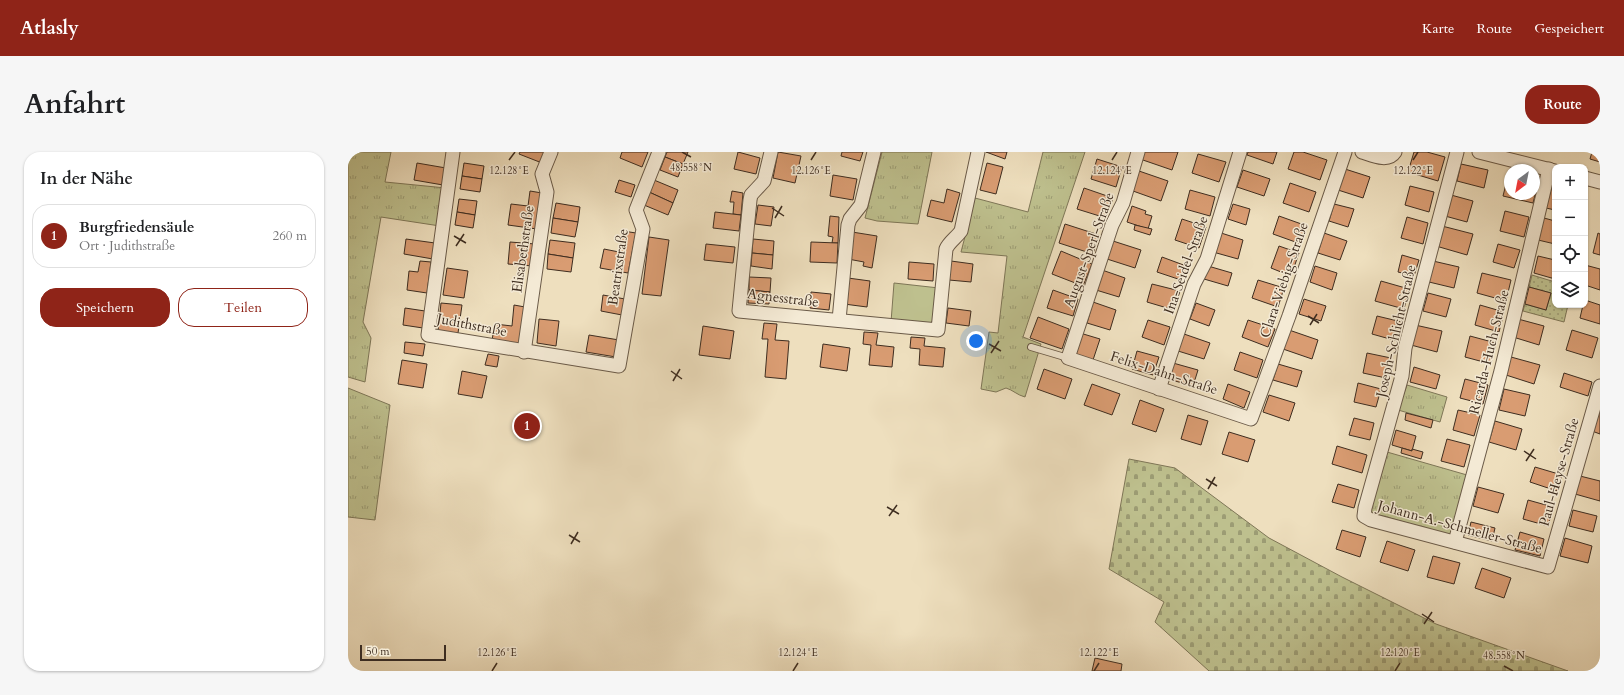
<!DOCTYPE html>
<html lang="de">
<head>
<meta charset="utf-8">
<style>
  body { margin:0; font-family:Cardo,serif; background:#f6f6f6; color:#202124 }
  .controls { position:absolute; right:12px; top:12px; display:grid; overflow:hidden; border-radius:8px; box-shadow:0 1px 3px #0004 }
  .controls button { width:36px; height:36px; display:grid; place-items:center; padding:0; border:0; border-bottom:1px solid #e0e0e0; background:#fff; color:#202124; font:20px sans-serif }
  .compass { position:absolute; left:1156px; top:12px; width:36px; height:36px; border-radius:50%; background:#fff; box-shadow:0 1px 3px #0004; rotate:212deg }
  .scale { position:absolute; left:12px; bottom:10px; width:86px; box-sizing:border-box; padding-left:4px; border:2px solid #3e2d20; border-top:0; font-size:11px; line-height:14px; white-space:nowrap; color:#3e2d20; -webkit-text-stroke:3px #f4ead5; paint-order:stroke }
  .you { position:absolute; left:628px; top:189px; width:14px; height:14px; margin:-10px; border:3px solid #fff; border-radius:50%; background:#1a73e8; box-shadow:0 0 0 6px #1a73e833 }
  .badge { display:grid; place-items:center; width:26px; height:26px; border-radius:50%; background:#8f2418; color:#fff; font-size:13px; font-weight:700 }
  .pin { position:absolute; translate:-50% -50%; border:2px solid #fff; box-shadow:0 1px 4px #0006 }
  .list { margin:0; padding:0; list-style:none }
  h2 { display:flex; justify-content:space-between; align-items:center; height:52px; margin:0; padding:0 16px; font-size:17px }
  h2 small { font-size:13px; font-weight:400; color:#757577 }
  .list li { display:grid; grid-template-columns:26px 1fr auto; gap:12px; align-items:center; box-sizing:border-box; height:64px; margin:0 8px 8px; padding:0 8px; border:1px solid #e0e0e0; border-radius:16px }
  .list b { display:block; font-size:15px; white-space:nowrap }
  .list p { margin:0; font-size:13px; white-space:nowrap; color:#757577 }
  .list em { font-size:13px; font-style:normal; color:#757577 }
  .actions { display:flex; gap:8px; padding:12px 16px }
  .actions a { flex:1; padding:9px 0; border:1px solid #8f2418; border-radius:16px; text-align:center; font-size:14px; color:#8f2418 }
  .actions .main { background:#8f2418; color:#fff }
  .icon { flex:none; width:22px; height:22px; fill:none; stroke:currentColor; stroke-width:2; stroke-linecap:round; stroke-linejoin:round }
  .map { position:relative; flex:none; width:1252px; height:519px; overflow:hidden; border-radius:16px }
  header { display:flex; align-items:center; gap:24px; box-sizing:border-box; height:56px; padding:0 20px; background:#8f2418; color:#fff }
  header strong { font-size:19px }
  nav { display:flex; gap:22px; margin-inline-start:auto; font-size:14px }
  .intro { display:flex; align-items:center; justify-content:space-between; box-sizing:border-box; height:96px; padding:0 24px }
  h1 { margin:0; font-size:28px }
  .button { padding:10px 18px; border-radius:16px; background:#8f2418; color:#fff; font-size:14px; font-weight:700 }
  main { display:flex; gap:24px; padding:0 24px }
  aside { flex:1; background:#fff; border-radius:16px; box-shadow:0 1px 3px #0004 }
  .map>svg:first-child { display:block }
  .grass { fill:url(#grass-tufts); stroke:#7e7657 }
  .cemetery { fill:url(#cemetery-stones); stroke:#7e7657 }
  .park { fill:url(#park-dots); stroke:#7e7657 }
  .pitch { fill:#bec08e; stroke:#7e7657 }
  .building { fill:#d99c72; stroke:#3e2d20 }
  .lines { fill:none; stroke-linecap:round; stroke-linejoin:round }
  .lane-casing { stroke:#6a5a48; stroke-width:8 }
  .street-casing { stroke:#6a5a48; stroke-width:15 }
  .lane { stroke:#f4ead5; stroke-width:6 }
  .street { stroke:#f4ead5; stroke-width:13 }
  .ticks { fill:none; stroke:#3e2d20; stroke-width:1.5 }
  .labels { text-anchor:middle; dominant-baseline:central; stroke-width:3; stroke-linejoin:round; paint-order:stroke }
  .street-label { font-size:14px; fill:#3e2d20; stroke:#f4ead5 }
  .ticks-label { font-size:10px; text-anchor:middle; fill:#3e2d20; stroke:#f4ead5; stroke-width:3; stroke-linejoin:round; paint-order:stroke }
</style>
</head>
<body>
<header>
<strong>Atlasly</strong>
<nav><a>Karte</a><a>Route</a><a>Gespeichert</a></nav>
</header>
<div class="intro"><h1>Anfahrt</h1><a class="button">Route</a></div>
<main>
<aside>
<h2>In der Nähe<small></small></h2>
<ul class="list">
<li><span class="badge">1</span><div><b>Burgfriedensäule</b><p>Ort · Judithstraße</p></div><em>260 m</em></li>
</ul>
<div class="actions"><a class="main">Speichern</a><a>Teilen</a></div>
</aside>
<div class="map">
<svg width="1252" height="519" viewBox="0 0 1252 519">
  <defs>
    <pattern id="grass-tufts" width="24" height="20" patternUnits="userSpaceOnUse"><rect width="24" height="20" fill="#bec08e"/><path d="M3 7l-1-3M5 7V3M7 7l1-3M15 17l-1-3M17 17v-4M19 17l1-3" fill="none" stroke="#9c9c74"/></pattern>
    <pattern id="cemetery-stones" width="16" height="16" patternUnits="userSpaceOnUse"><rect width="16" height="16" fill="#bec08e"/><path d="M2 7V4a2 2 0 0 1 4 0v3zM10 15v-3a2 2 0 0 1 4 0v3z" fill="#9c9c74"/></pattern>
    <pattern id="park-dots" width="8" height="8" patternUnits="userSpaceOnUse"><rect width="8" height="8" fill="#bec08e"/><path d="M2 2h.1M6 6h.1" fill="none" stroke="#9c9c74" stroke-width="1.8" stroke-linecap="round"/></pattern>
  </defs>
  <rect width="100%" height="100%" fill="#eedfbe"/>
  <filter id="stains"><feTurbulence type="fractalNoise" baseFrequency=".005" numOctaves="4"/><feColorMatrix values="0 0 0 0 .2 0 0 0 0 .09 0 0 0 0 .02 0 0 0 .5 -.17"/></filter>
  <radialGradient id="worn" r=".72"><stop offset=".6" stop-color="#630" stop-opacity="0"/><stop offset="1" stop-color="#630" stop-opacity=".3"/></radialGradient>
  <!-- grass -->
  <g class="grass">
    <path d="M0,0H43L37,30L98,36L92,74L33,65L15,170L23,186L17,230L0,225Z"/>
    <path d="M534,0H584L570,72L529,69L517,66Z"/>
    <path d="M695,0H737L675,185L693,192L677,245C669,243 665,238 658,236L648,240L633,237L641,180L650,181L659,104L613,100L627,46L680,60Z"/>
    <path d="M1059,233L1099,245L1092,270L1050,258Z"/>
    <path d="M0,236L42,253L27,368L0,365Z"/>
    <path d="M1039,300L1119,323L1104,381L1102,383L1024,361L1022,357Z"/>
  </g>
  <!-- cemetery -->
  <path class="cemetery" d="M781,307L827,316L921,386L994,425L1088,472L1220,519H861L807,470L816,450L761,417Z"/>
  <!-- park -->
  <path class="park" d="M1184,123L1207,130V153H1220L1216,170L1175,159L1177,152L1198,158L1203,141L1181,135Z"/>
  <!-- pitch -->
  <path class="pitch" d="M546,131L591,136L586,169L583,172L543,170Z"/>
  <!-- building -->
  <g class="building">
    <path d="M172,0H199L194,11L171,2Z"/>
    <path d="M274,0H300L294,15L272,6Z"/>
    <path d="M319,0H340L335,12L317,5Z"/>
    <path d="M390,0L412,6L408,22L386,17Z"/>
    <path d="M430,0L453,4L447,31L425,26Z"/>
    <path d="M494,0H515L512,9L493,4Z"/>
    <path d="M638,0H659L657,7Z"/>
    <path d="M795,0H830L824,18L792,7Z"/>
    <path d="M900,0H929L925,12L899,3Z"/>
    <path d="M946,0H955L979,8L972,28L940,17Z"/>
    <path d="M1066,0H1079L1097,5L1090,29L1060,20Z"/>
    <path d="M1244,0H1252V10L1242,7Z"/>
    <path d="M850,2L878,10L871,30L844,21Z"/>
    <path d="M317,5L335,12L330,25L312,18Z"/>
    <path d="M749,7L774,15L768,35L743,27Z"/>
    <path d="M69,11L98,16L95,33L66,28Z"/>
    <path d="M116,11L136,14L134,27L114,24Z"/>
    <path d="M639,11L655,15L648,42L632,38Z"/>
    <path d="M1113,12L1140,18L1136,36L1109,29Z"/>
    <path d="M997,17L1022,25L1015,46L990,38Z"/>
    <path d="M895,18L922,27L916,44L889,35Z"/>
    <path d="M791,19L820,29L813,49L785,39Z"/>
    <path d="M485,23L509,27L505,48L482,44Z"/>
    <path d="M114,24L134,27L132,40L112,37Z"/>
    <path d="M1160,24H1162V42H1186V30L1190,31L1185,51L1155,44Z"/>
    <path d="M271,28L287,33L283,45L267,40Z"/>
    <path d="M306,28L330,38L325,51L301,40Z"/>
    <path d="M942,31L968,40L961,60L935,51Z"/>
    <path d="M1062,34L1086,40L1081,60L1057,53Z"/>
    <path d="M1204,34L1207,35V58L1198,56Z"/>
    <path d="M736,36L765,46L758,66L729,57Z"/>
    <path d="M599,37L612,41L604,70L579,64L583,48L596,51Z"/>
    <path d="M842,38L867,45L862,64L837,57Z"/>
    <path d="M182,39L194,41L189,77L160,73L163,52L180,54Z"/>
    <path d="M384,39L395,41L393,63L385,62L386,50H382Z"/>
    <path d="M301,40L325,51L320,63L296,53Z"/>
    <path d="M1103,43L1125,49L1119,70L1097,64Z"/>
    <path d="M111,47L129,49L127,63L109,60Z"/>
    <path d="M208,51L232,55L230,70L205,66Z"/>
    <path d="M885,52L902,57L898,73L880,67Z"/>
    <path d="M986,52L1006,57L1000,75L981,69Z"/>
    <path d="M410,53L426,55L423,74L407,72Z"/>
    <path d="M784,54L798,59L797,62L804,64L800,77L779,70Z"/>
    <path d="M1157,59L1181,65L1176,85L1152,79Z"/>
    <path d="M109,60L127,63L125,76L107,73Z"/>
    <path d="M367,60L393,63L391,79L365,76Z"/>
    <path d="M482,64L491,65L490,91H484L485,85L480,84Z"/>
    <path d="M931,64L959,74L953,92L925,82Z"/>
    <path d="M1059,65L1080,71L1075,92L1053,86Z"/>
    <path d="M205,66L230,70L227,85L203,81Z"/>
    <path d="M1196,66L1207,69V92L1190,88Z"/>
    <path d="M834,67L858,75L851,96L827,88Z"/>
    <path d="M717,72L751,83L745,102L711,91Z"/>
    <path d="M787,73L804,77L802,83L786,78Z"/>
    <path d="M1094,74L1125,82L1119,103L1088,94Z"/>
    <path d="M275,79L288,81L280,121L252,116L256,97L271,100Z"/>
    <path d="M504,80L529,84L524,116L515,114L516,110L500,107Z"/>
    <path d="M870,80L895,88L890,107L865,100Z"/>
    <path d="M976,81L999,89L992,108L970,101Z"/>
    <path d="M1250,81L1252,82V103L1245,101Z"/>
    <path d="M301,85L321,88L313,144L294,142Z"/>
    <path d="M58,87L87,91L85,107L56,102Z"/>
    <path d="M405,87L426,89L425,103L404,101Z"/>
    <path d="M202,88L227,91L225,106L200,102Z"/>
    <path d="M765,89L793,98L787,116L759,107Z"/>
    <path d="M162,90L187,92L185,114L160,112Z"/>
    <path d="M463,90L490,91L489,111L462,110Z"/>
    <path d="M358,92L387,95L385,111L356,108Z"/>
    <path d="M1150,92L1172,98L1166,116L1145,110Z"/>
    <path d="M931,94L951,101L943,124L923,116Z"/>
    <path d="M713,99L744,112L735,134L704,122Z"/>
    <path d="M404,101L425,103L424,117L403,114Z"/>
    <path d="M200,102L225,106L223,120L199,117Z"/>
    <path d="M1054,103L1071,108L1066,124L1050,120Z"/>
    <path d="M1190,104L1207,108V127L1186,121Z"/>
    <path d="M814,105L841,115L836,129L809,120Z"/>
    <path d="M72,109L83,110L79,141L59,138L61,119L70,120Z"/>
    <path d="M603,109L625,112L623,130L601,128Z"/>
    <path d="M1085,109L1111,115L1106,136L1081,130Z"/>
    <path d="M561,110L586,112L585,129L560,127Z"/>
    <path d="M1237,113L1252,117V138L1237,133Z"/>
    <path d="M860,114L884,121L880,134L856,127Z"/>
    <path d="M967,114L989,121L984,138L962,130Z"/>
    <path d="M99,116L120,119L116,146L95,143Z"/>
    <path d="M754,118L777,126L771,145L748,138Z"/>
    <path d="M1134,121L1163,128L1158,149L1129,141Z"/>
    <path d="M401,125L423,126L422,140L401,138Z"/>
    <path d="M500,126L522,129L519,155L496,152Z"/>
    <path d="M910,128L936,136L930,155L904,146Z"/>
    <path d="M1033,129L1061,137L1056,157L1027,149Z"/>
    <path d="M804,132L832,139L826,158L799,150Z"/>
    <path d="M1181,135L1203,141L1198,158L1177,152Z"/>
    <path d="M401,138L422,140L421,152L400,151Z"/>
    <path d="M705,138L730,147L725,164L699,156Z"/>
    <path d="M463,140L483,142L481,158L462,156Z"/>
    <path d="M1080,141L1103,147L1098,165L1075,159Z"/>
    <path d="M255,143L277,147L274,163L253,159Z"/>
    <path d="M956,147L978,154L973,169L951,162Z"/>
    <path d="M1237,148L1252,153V172L1232,166L1235,153H1237Z"/>
    <path d="M745,150L768,158L762,178L739,171Z"/>
    <path d="M93,151L114,153L110,181L90,179Z"/>
    <path d="M848,151L867,158L861,174L842,167Z"/>
    <path d="M166,153L177,155L172,192L144,188L147,172L164,174Z"/>
    <path d="M1132,153L1156,160L1151,180L1127,173Z"/>
    <path d="M57,156L77,159L75,176L55,173Z"/>
    <path d="M600,156L623,159L621,174L598,171Z"/>
    <path d="M1029,164L1054,170L1049,189L1024,182Z"/>
    <path d="M690,165L721,177L714,197L682,186Z"/>
    <path d="M191,167L211,169L208,194L189,191Z"/>
    <path d="M1170,167L1196,174L1191,193L1165,185Z"/>
    <path d="M800,168L822,175L816,193L794,185Z"/>
    <path d="M900,168L927,177L920,195L894,185Z"/>
    <path d="M416,171L429,172L427,188L441,189L438,227L417,225L420,187H414Z"/>
    <path d="M1067,173L1094,179L1089,200L1063,193Z"/>
    <path d="M355,174L386,179L382,207L351,203Z"/>
    <path d="M941,178L970,188L964,207L935,197Z"/>
    <path d="M1224,178L1250,186L1244,206L1218,198Z"/>
    <path d="M516,180L530,181L528,193L546,195L544,215L521,213L523,193L515,192Z"/>
    <path d="M732,181L752,187L745,208L726,202Z"/>
    <path d="M836,182L862,191L856,207L830,199Z"/>
    <path d="M241,183L271,188L268,205L238,200Z"/>
    <path d="M1122,184L1148,191L1143,212L1117,205Z"/>
    <path d="M563,185L577,186L576,194L597,196L595,215L571,213L572,197L562,196Z"/>
    <path d="M57,190L77,192L75,204L56,201Z"/>
    <path d="M475,192L502,196L499,219L472,215Z"/>
    <path d="M789,199L811,205L805,223L784,217Z"/>
    <path d="M892,200L915,208L909,226L886,218Z"/>
    <path d="M1019,201L1043,206L1038,226L1015,221Z"/>
    <path d="M140,202L151,204L149,215L137,213Z"/>
    <path d="M1163,205L1192,213L1186,232L1158,223Z"/>
    <path d="M54,208L79,212L75,236L50,232Z"/>
    <path d="M825,211L850,218L845,234L820,227Z"/>
    <path d="M930,212L954,219L949,235L925,228Z"/>
    <path d="M1066,215L1092,223L1088,237L1062,230Z"/>
    <path d="M696,217L724,227L717,247L689,237Z"/>
    <path d="M114,219L139,224L134,246L110,242Z"/>
    <path d="M1216,221L1244,230L1240,244L1212,235Z"/>
    <path d="M1117,227L1140,233L1135,252L1112,246Z"/>
    <path d="M1010,231L1033,237L1028,255L1006,250Z"/>
    <path d="M744,232L772,242L764,263L736,253Z"/>
    <path d="M880,232L902,240L896,256L875,247Z"/>
    <path d="M1156,237L1182,243L1177,264L1151,258Z"/>
    <path d="M921,243L947,251L941,269L915,260Z"/>
    <path d="M792,248L816,257L808,280L784,272Z"/>
    <path d="M1110,258L1132,263L1126,284L1105,278Z"/>
    <path d="M1250,260L1252,261V282L1244,279Z"/>
    <path d="M1058,261L1085,268L1083,276L1057,268Z"/>
    <path d="M840,263L860,269L853,293L833,287Z"/>
    <path d="M1006,266L1026,271L1022,288L1001,283Z"/>
    <path d="M1147,269L1174,277L1168,298L1141,290Z"/>
    <path d="M1048,278L1068,284L1064,299L1044,293Z"/>
    <path d="M881,280L907,288L900,310L874,302Z"/>
    <path d="M1099,287L1122,293L1116,315L1093,309Z"/>
    <path d="M989,294L1019,303L1014,321L984,312Z"/>
    <path d="M1054,296L1064,299V297L1075,300L1073,307L1053,301Z"/>
    <path d="M1187,315L1214,323L1209,339L1182,330Z"/>
    <path d="M1232,324L1252,329V349L1227,342Z"/>
    <path d="M990,332L1011,338L1006,356L984,350Z"/>
    <path d="M1130,335L1156,342L1150,361L1125,354Z"/>
    <path d="M1180,348L1205,355L1200,374L1175,367Z"/>
    <path d="M1225,358L1249,364L1245,380L1221,374Z"/>
    <path d="M1123,370L1147,376L1144,389L1120,383Z"/>
    <path d="M994,378L1018,385L1012,405L988,397Z"/>
    <path d="M1172,380L1196,387L1192,404L1167,398Z"/>
    <path d="M1217,386L1244,394L1240,411L1212,404Z"/>
    <path d="M1039,389L1067,398L1060,419L1032,410Z"/>
    <path d="M1085,404L1112,411L1106,432L1079,425Z"/>
    <path d="M1134,416L1163,426L1156,446L1127,436Z"/>
    <path d="M747,506L774,512L773,519H744Z"/>
  </g>
  <g class="lines">
    <!-- lane casing -->
    <g class="lane-casing">
      <path id="lane" d="M683,195L720,206"/>
    </g>
    <!-- street casing -->
    <g class="street-casing">
      <g id="street">
        <path d="M105,0L80,183L271,214L295,77L288,58L311,0"/>
        <path d="M423,0L416,29L403,43L402,48L391,159L590,178L598,97C601,90 608,86 613,79L630,0"/>
        <path d="M790,0L775,51L764,73L720,206L903,267L941,164L997,0"/>
        <path d="M1014,0C1024,3 1040,11 1047,0"/>
        <path d="M1109,0L1057,196L1054,224L1017,356L1016,364L1023,368L1200,415L1252,234"/>
        <path d="M1131,0L1207,19"/>
        <path d="M1237,26L1252,30"/>
        <path d="M491,168L500,73L502,67L513,53L526,0"/>
        <path d="M176,200L199,40L194,22L203,0"/>
        <path d="M811,237L846,132L859,107L892,0"/>
        <path d="M1107,390L1153,219L1201,17"/>
      </g>
    </g>
    <!-- lane -->
    <use href="#lane" class="lane"/>
    <!-- street -->
    <use href="#street" class="street"/>
  </g>
  <!-- ticks -->
  <path class="ticks" d="M334,0L343,5M161,8L167,0M463,8L468,0M764,8L769,0M1065,8L1070,0M424,56L436,64M427,66L434,54M106,84L118,91M108,94L116,82M960,164L971,171M962,173L969,162M641,192L653,199M643,201L651,189M323,219L334,227M325,229L332,217M1176,299L1188,307M1178,309L1186,297M858,327L869,334M860,337L867,325M539,355L551,362M541,364L549,353M221,383L232,390M223,392L230,380M1074,462L1086,470M1076,472L1084,460M1156,514L1165,519M144,519L149,511M445,519L450,511M746,519L751,511M1047,519L1052,511"/>
  <g class="labels">
    <!-- street labels -->
    <g class="street-label">
      <text transform="translate(175 97) rotate(-82)">Elisabethstraße</text>
      <text transform="translate(741 98) rotate(-70)">August-Sperl-Straße</text>
      <text transform="translate(838 113) rotate(-70)">Ina-Seidel-Straße</text>
      <text transform="translate(270 115) rotate(-82)">Beatrixstraße</text>
      <text transform="translate(936 128) rotate(-71)">Clara-Viebig-Straße</text>
      <text transform="translate(435 146) rotate(7)">Agnesstraße</text>
      <text transform="translate(124 173) rotate(11)">Judithstraße</text>
      <text transform="translate(1048 179) rotate(-77)">Joseph-Schlicht-Straße</text>
      <text transform="translate(1141 200) rotate(-76)">Ricarda-Huch-Straße</text>
      <text transform="translate(816 221) rotate(18)">Felix-Dahn-Straße</text>
      <text transform="translate(1211 320) rotate(-74)">Paul-Heyse-Straße</text>
      <text transform="translate(1112 375) rotate(15)">Johann-A.-Schmeller-Straße</text>
    </g>
  </g>
  <g class="ticks-label">
    <text x="343" y="19">48.558°N</text>
    <text x="161" y="22">12.128°E</text>
    <text x="463" y="22">12.126°E</text>
    <text x="764" y="22">12.124°E</text>
    <text x="1065" y="22">12.122°E</text>
    <text x="149" y="504">12.126°E</text>
    <text x="450" y="504">12.124°E</text>
    <text x="751" y="504">12.122°E</text>
    <text x="1052" y="504">12.120°E</text>
    <text x="1156" y="507">48.558°N</text>
  </g>
  <rect width="100%" height="100%" filter="url(#stains)"/>
  <rect width="100%" height="100%" fill="url(#worn)"/>
</svg>
<div class="controls">
<button>+</button>
<button>−</button>
<button><svg class="icon" aria-label="locate" viewBox="0 0 24 24"><circle cx="12" cy="12" r="6"/><path d="M12 2v4M12 18v4M2 12h4M18 12h4"/></svg></button>
<button><svg class="icon" aria-label="layers" viewBox="0 0 24 24"><path d="M12 4l9 5-9 5-9-5zM3 14l9 5 9-5"/></svg></button>
</div>
<svg class="compass" viewBox="-18 -18 36 36"><path d="M0-13l5 13h-10z" fill="#e53935"/><path d="M0 13l5-13h-10z" fill="#757577"/></svg>
<div class="scale">50 m</div>
<div class="you"></div>
<div class="pin badge" style="left:179px;top:274px">1</div>
</div>
</main>
</body>
</html>
